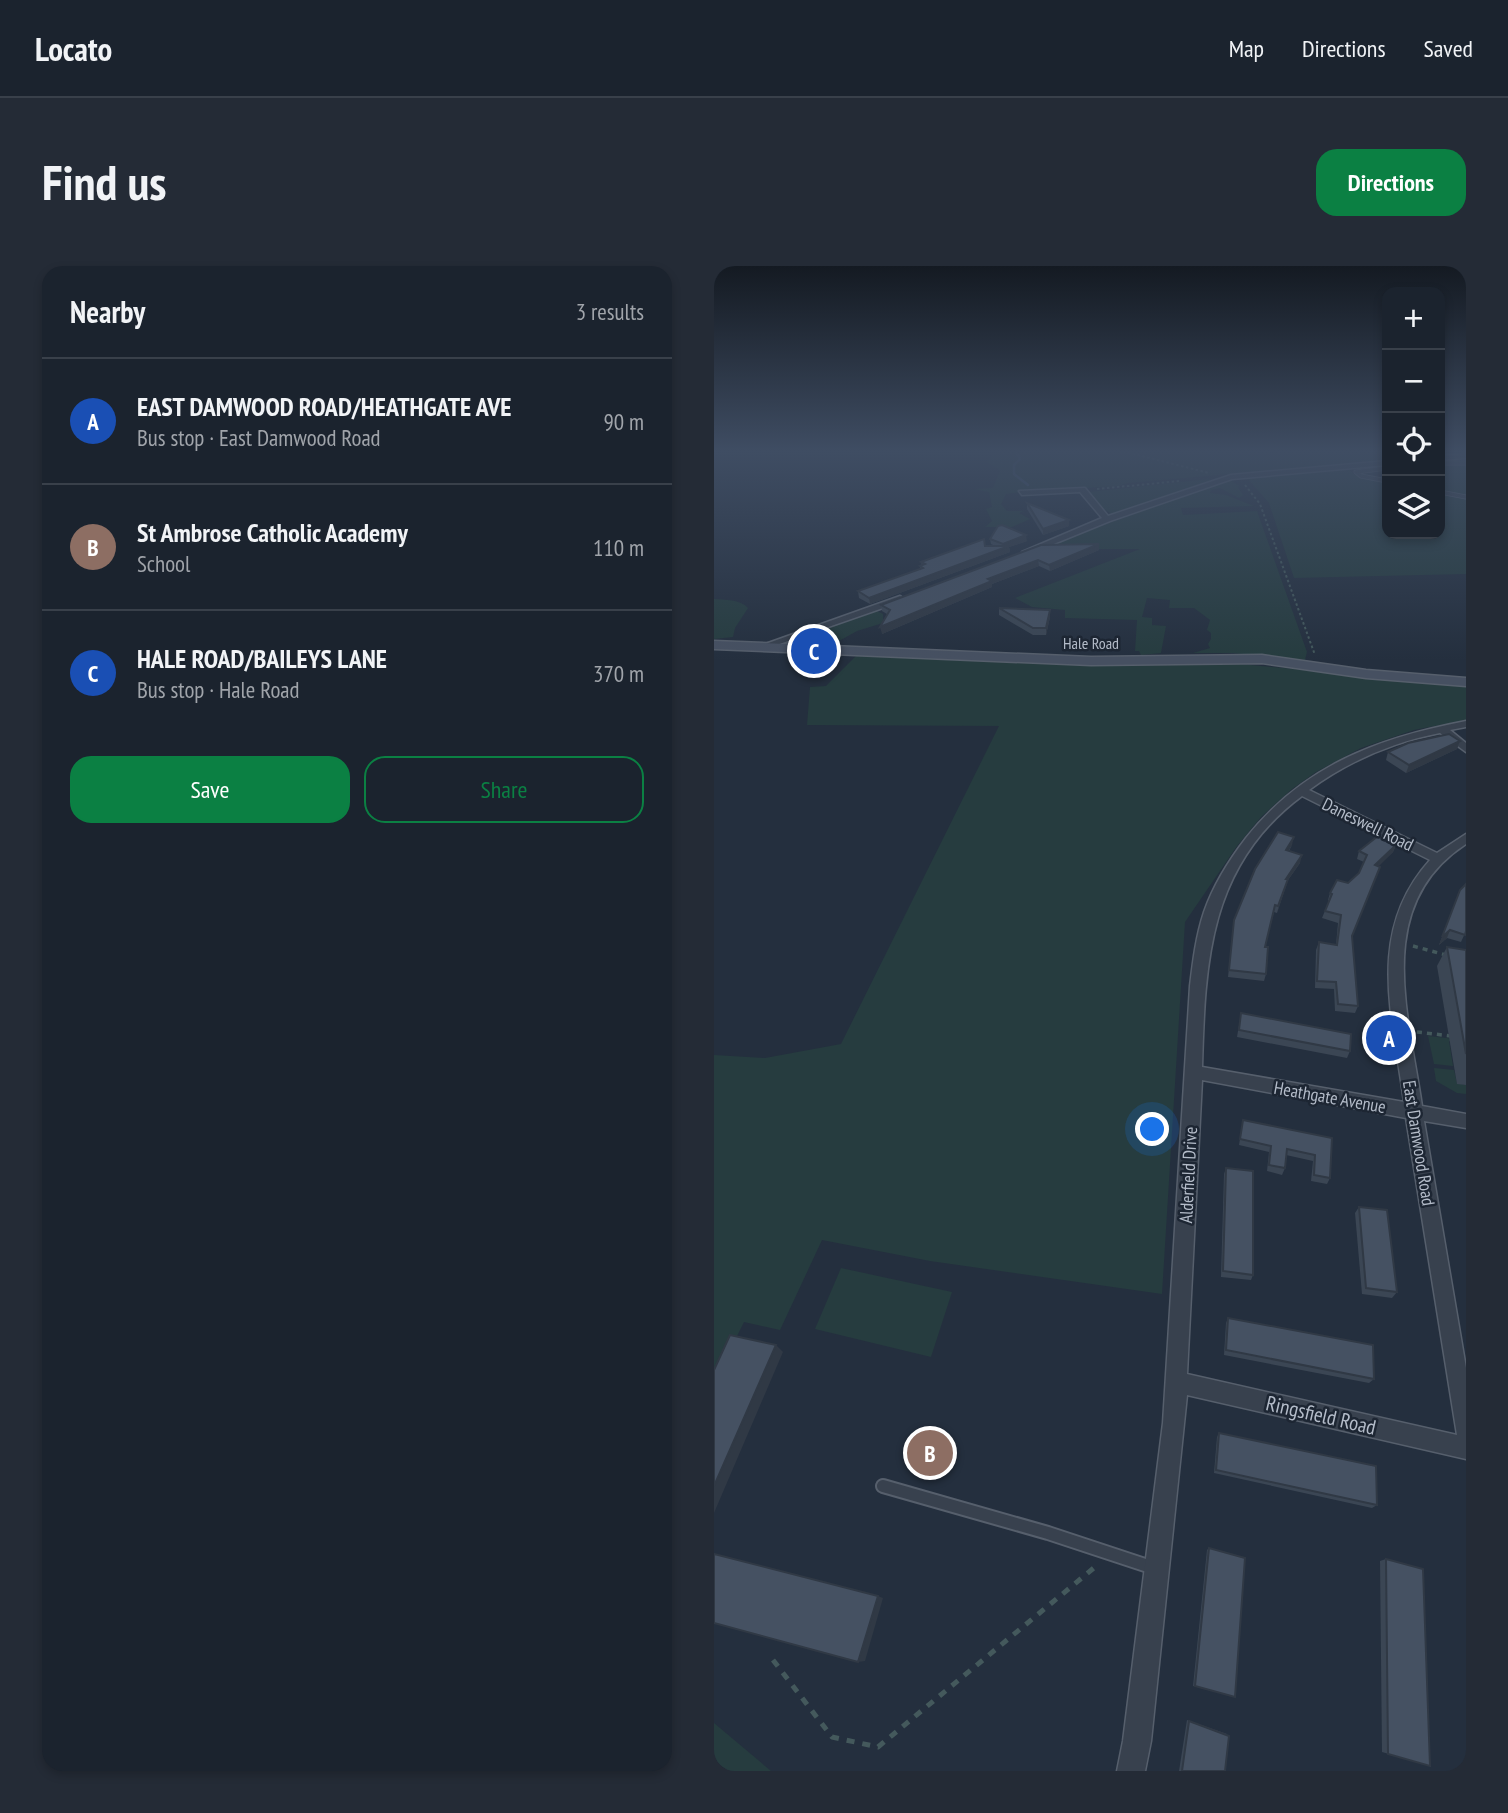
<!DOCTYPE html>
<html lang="en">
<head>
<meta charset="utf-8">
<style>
  body { margin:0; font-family:"PT Sans Narrow",sans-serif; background:#242b36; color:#f1f3f6 }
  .controls { position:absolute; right:21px; top:21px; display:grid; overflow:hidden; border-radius:14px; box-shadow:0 4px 10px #0003 }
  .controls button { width:63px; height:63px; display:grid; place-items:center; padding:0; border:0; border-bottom:2px solid #39404a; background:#1b232e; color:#f1f3f6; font:35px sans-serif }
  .you { position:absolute; left:439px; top:864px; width:24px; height:24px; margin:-18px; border:5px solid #fff; border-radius:50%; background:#1a73e8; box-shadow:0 0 0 10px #1a73e833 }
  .badge { display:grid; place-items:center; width:46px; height:46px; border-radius:50%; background:#0b8043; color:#fff; font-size:23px; font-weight:700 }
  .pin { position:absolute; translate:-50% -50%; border:4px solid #fff; box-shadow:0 2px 7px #0006 }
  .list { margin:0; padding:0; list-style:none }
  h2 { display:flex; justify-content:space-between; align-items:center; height:91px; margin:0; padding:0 28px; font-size:30px }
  h2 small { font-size:23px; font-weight:400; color:#a0a4aa }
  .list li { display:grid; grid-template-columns:46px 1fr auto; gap:21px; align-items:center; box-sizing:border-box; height:126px; padding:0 28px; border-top:2px solid #39404a }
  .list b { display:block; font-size:26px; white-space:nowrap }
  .list p { margin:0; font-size:23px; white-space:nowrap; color:#a0a4aa }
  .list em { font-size:23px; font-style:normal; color:#a0a4aa }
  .actions { display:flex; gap:14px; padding:21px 28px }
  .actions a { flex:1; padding:16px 0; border:2px solid #0b8043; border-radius:21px; text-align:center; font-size:24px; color:#0b8043 }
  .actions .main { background:#0b8043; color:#fff }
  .icon { flex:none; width:38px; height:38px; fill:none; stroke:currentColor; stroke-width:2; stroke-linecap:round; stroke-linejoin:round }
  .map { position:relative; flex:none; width:752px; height:1505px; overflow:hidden; border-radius:21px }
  header { display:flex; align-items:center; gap:42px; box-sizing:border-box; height:98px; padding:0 35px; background:#1b232e; border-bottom:2px solid #39404a }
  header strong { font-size:33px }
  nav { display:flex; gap:38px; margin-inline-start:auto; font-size:24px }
  .intro { display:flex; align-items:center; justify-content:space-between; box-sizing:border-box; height:168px; padding:0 42px }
  h1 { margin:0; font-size:49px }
  .button { padding:18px 32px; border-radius:21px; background:#0b8043; color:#fff; font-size:24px; font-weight:700 }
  main { display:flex; gap:42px; padding:0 42px }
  aside { flex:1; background:#1b232e; border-radius:21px; box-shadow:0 4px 10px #0003 }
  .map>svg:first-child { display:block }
  .green { fill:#263c3f }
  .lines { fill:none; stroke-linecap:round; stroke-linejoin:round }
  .stream { stroke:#394c67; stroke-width:2.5 }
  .lane-far1-casing { stroke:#565f6c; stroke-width:5 }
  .lane-casing { stroke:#565f6c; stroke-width:16 }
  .street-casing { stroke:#565f6c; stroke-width:3 }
  .secondary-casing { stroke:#565f6c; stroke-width:3 }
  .path-far2 { stroke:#44595c; stroke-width:2; stroke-dasharray:2.5 2.5; stroke-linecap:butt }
  .path-far1 { stroke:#44595c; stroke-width:3.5; stroke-dasharray:5 5; stroke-linecap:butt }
  .path { stroke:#44595c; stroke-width:5; stroke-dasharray:8 8; stroke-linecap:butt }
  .lane-far1 { stroke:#38414e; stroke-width:3.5 }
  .lane { stroke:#38414e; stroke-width:12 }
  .street { fill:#38414e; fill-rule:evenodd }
  .secondary { fill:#465061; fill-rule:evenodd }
  .wall { fill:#3b4654 }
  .shaded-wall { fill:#303945 }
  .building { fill:#455162; stroke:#303945; stroke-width:2 }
  .labels { text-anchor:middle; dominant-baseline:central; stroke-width:5; stroke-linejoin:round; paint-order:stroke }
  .far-street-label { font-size:16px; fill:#b4bcc9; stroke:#1d2633 }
  .street-label { font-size:18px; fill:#b4bcc9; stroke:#1d2633 }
  .near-street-label { font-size:21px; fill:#b4bcc9; stroke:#1d2633 }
</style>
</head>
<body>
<header>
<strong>Locato</strong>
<nav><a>Map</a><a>Directions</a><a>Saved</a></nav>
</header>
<div class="intro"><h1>Find us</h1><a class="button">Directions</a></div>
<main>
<aside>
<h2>Nearby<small>3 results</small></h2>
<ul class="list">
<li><span class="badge" style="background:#1a4fb4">A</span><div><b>EAST DAMWOOD ROAD/HEATHGATE AVE</b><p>Bus stop · East Damwood Road</p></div><em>90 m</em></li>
<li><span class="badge" style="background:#8d6e63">B</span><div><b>St Ambrose Catholic Academy</b><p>School</p></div><em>110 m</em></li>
<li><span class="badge" style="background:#1a4fb4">C</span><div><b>HALE ROAD/BAILEYS LANE</b><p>Bus stop · Hale Road</p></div><em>370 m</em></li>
</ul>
<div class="actions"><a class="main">Save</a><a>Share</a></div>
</aside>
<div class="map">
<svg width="752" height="1505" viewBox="0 0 752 1505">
  <rect width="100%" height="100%" fill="#242f3e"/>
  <!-- green -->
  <g class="green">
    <path d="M284,184H673V194L414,217L404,220L307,226L292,228L287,238L293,245H310L305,247L316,253L298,261H271L278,255L272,243L278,241L275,226L260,223L279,222L286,204L273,196Z"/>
    <path d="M726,198L752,199V229L726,224Z"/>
    <path d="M635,203L641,209L673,216V268H726V227L752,232V308L580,312L555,237L533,212Z"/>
    <path d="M495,213L499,216L400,249L388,242L374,226Z"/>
    <path d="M515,214L526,220L524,221L529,229L525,232L506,222L497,224L496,227L512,229L540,240L467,242L469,249L543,245L593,386L591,394L518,387H479L496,382L494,378L497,373V367L493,364L496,354L480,342H455L456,334L433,332L428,351L438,352V359L452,360L447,387L427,389L425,385H421L423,354L351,352V344L318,341L301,332L426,283H343L333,279Z"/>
    <path d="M0,333C11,334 26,333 34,342L21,362L19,371L0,373Z"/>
    <path d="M161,344L169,348V357L143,365L125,375L80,373Z"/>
    <path d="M144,388L505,396L752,419V454L700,464L647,482L602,506L578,523L547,551L523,580L471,656L448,1028L216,995L108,974L66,1064L30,1056L4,1108H0V789L51,792L127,778L285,460L93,459L96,421L112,420Z"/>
    <path d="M714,770L752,774V777L735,775L739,800L720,798Z"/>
    <path d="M720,802L740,804L743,817L752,819V828L743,827L722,815Z"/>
    <path d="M127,1002L238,1026L217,1091L101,1063Z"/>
    <path d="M0,1457L57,1505H0Z"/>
  </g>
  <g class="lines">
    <!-- stream -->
    <path class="stream" d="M301,184L306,193L300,199V208L314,219"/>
    <!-- lane-far1 casing -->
    <g class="lane-far1-casing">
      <g id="lane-far1">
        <path d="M726,197H752"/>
        <path d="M673,202L642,206L647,210L673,215"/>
        <path d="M726,226L752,231"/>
      </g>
    </g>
    <!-- lane casing -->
    <g class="lane-casing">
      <path id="lane" d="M169,1220L334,1267L440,1302"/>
    </g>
    <!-- street casing -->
    <g class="street-casing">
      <g id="street">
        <path d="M752,188V192L726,194V190Z"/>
        <path d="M673,195V199L518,213L396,255L315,288L308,286L388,252L366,226L308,229L305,225L371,222L394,250L517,209Z"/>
        <path d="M186,330L190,333L189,335L51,383L43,381Z"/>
        <path d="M752,455V461L736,464L752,477V486L726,467C679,476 633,496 595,524L723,587L752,568V578C658,639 695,749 708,840L752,848V862L710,855L752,1102V1193L473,1129L437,1475L431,1505H403L409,1475L449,1157L476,720C479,695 482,670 490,646C499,620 515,594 532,572C589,500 663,472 752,455ZM588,530L716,594C651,666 679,751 690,836L488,801C491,695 495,599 588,530ZM488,814L692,852L743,1169L473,1108Z"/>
      </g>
    </g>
    <!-- secondary casing -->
    <g class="secondary-casing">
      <path id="secondary" d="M0,375L377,391L548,389L652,404L752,412V420L652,412L548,397L377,399L0,383Z"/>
    </g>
    <!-- path-far2 -->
    <g class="path-far2">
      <path d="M404,184L495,207"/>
      <path d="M531,219L546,238L601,389"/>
      <path d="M383,223L466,215"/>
    </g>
    <!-- path-far1 -->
    <g class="path-far1">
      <path d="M699,680L732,689"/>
      <path d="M703,766L737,770"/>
    </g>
    <!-- path -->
    <path class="path" d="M59,1394L118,1471L164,1481L381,1301"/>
    <!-- lane-far1 -->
    <use href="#lane-far1" class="lane-far1"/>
    <!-- lane -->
    <use href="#lane" class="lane"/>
    <!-- street -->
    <use href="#street" class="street"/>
    <!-- secondary -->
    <use href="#secondary" class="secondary"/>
  </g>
  <!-- wall -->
  <g class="wall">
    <path d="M313,237L355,260L329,269L313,243Z"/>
    <path d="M276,273L313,275L295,281L296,286L156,338L145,332L144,325L206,303V300H208L207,296L271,280H281L277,278Z"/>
    <path d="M327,279L385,284L336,305L325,300L278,318V321L168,368L173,348L168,345L167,339Z"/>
    <path d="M285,342L336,344V351L332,369H319L285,349Z"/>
    <path d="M746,475L743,483L692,507L672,494L674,486Z"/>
    <path d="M578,579L575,585L586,597L574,614L563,647L560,646L551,681L552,708L550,715L514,711L520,654Z"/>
    <path d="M682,579L679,586L664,600L638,671L644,740L641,747L621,745L620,723L601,722L602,684L605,676L622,679L624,657L608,652L615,635L614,634L616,627L634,617L645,607L650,596L643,593L645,585Z"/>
    <path d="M746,624L752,665L747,676L733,672L725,679Z"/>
    <path d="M733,681L752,684V819L743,818L723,700Z"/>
    <path d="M527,747L636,785L633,792L523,771Z"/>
    <path d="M529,854L618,872L616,912L613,918L597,915L599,895L572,889L571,902L568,909L553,905L555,886L525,879Z"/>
    <path d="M512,902L539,1009L537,1014L507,1011L510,908Z"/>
    <path d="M645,941L683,1026L678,1032L648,1028L641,947Z"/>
    <path d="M514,1052L660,1113L655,1117L510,1089L512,1057Z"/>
    <path d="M505,1167L663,1239L658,1242L500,1207L503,1171Z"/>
    <path d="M495,1282L521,1431L479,1420L493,1284Z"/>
    <path d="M672,1293L716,1500L668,1486L666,1295Z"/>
    <path d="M473,1454L513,1468L511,1505H465Z"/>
  </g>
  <!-- shaded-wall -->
  <g class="shaded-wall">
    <path d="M355,254V260L329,269V263Z"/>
    <path d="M312,269L313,275L295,281L296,286L156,338L155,332L289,282V278Z"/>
    <path d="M385,278V284L336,305L335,299Z"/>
    <path d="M324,294L325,300L278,318V321L168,368L166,361L274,313Z"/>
    <path d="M336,344V351L332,369V362Z"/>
    <path d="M746,475L743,483L692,507L695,499Z"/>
    <path d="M580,571L578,579L570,592L572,584Z"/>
    <path d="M682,579L679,586L659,606L661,599Z"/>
    <path d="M588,589L586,597L574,614L563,647L572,613Z"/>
    <path d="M736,664L733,672L725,679L728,671Z"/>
    <path d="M62,1079L69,1086L0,1247V1220Z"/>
    <path d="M164,1330L169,1332L151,1395L144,1396Z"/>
  </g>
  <!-- building -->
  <g class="building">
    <path d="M313,237L355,254L329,263Z"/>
    <path d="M288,259L312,269L289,278L276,273L284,260Z"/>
    <path d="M270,273L271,280H295L155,332L144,325L209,302L206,300L211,298L207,296Z"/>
    <path d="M385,278L335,299L324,294L274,313L278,315L166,361L176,344L167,339L327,279Z"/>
    <path d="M285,342L336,344L332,362H319Z"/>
    <path d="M735,468L746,475L695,499L674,486L694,477Z"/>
    <path d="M564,566L580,571L572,584L588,589L572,613H574L564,640L561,639L551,681H554L552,708L515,704L520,654L541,603Z"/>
    <path d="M664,570L682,579L661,599L666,601L638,670L644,740L624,738L622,716L603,715L605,676L623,679L627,649L611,645L618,628L616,627L623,614L634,617L645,607L653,589L645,585Z"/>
    <path d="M752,618V665L751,669L736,664L728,671L746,624Z"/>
    <path d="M733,681L752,684V788Z"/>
    <path d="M527,747L637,768L636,785L525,764Z"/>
    <path d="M529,854L618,872L616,912L600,909L601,889L573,883L571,902L555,899L557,880L526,873Z"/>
    <path d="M512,902L539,905V1009L509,1005Z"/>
    <path d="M645,941L673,944L683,1026L652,1022Z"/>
    <path d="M514,1052L659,1079L660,1113L512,1084Z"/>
    <path d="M16,1069L62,1079L0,1220V1104Z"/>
    <path d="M505,1167L662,1200L663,1239L502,1204Z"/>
    <path d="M495,1282L531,1292L521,1431L481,1420Z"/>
    <path d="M0,1288L164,1330L144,1396L0,1357Z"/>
    <path d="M672,1293L709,1303L716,1500L674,1488Z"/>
    <path d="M475,1455L515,1470L511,1505H468Z"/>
  </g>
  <!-- sky -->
  <linearGradient id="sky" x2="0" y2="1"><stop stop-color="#141a22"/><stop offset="0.47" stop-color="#3f4d63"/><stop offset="1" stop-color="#3f4d63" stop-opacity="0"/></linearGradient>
  <rect width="752" height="394" fill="url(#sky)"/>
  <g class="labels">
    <!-- far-street labels -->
    <g class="far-street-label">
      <text x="377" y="377">Hale Road</text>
    </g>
    <!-- street labels -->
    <g class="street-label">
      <text transform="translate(654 558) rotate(26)">Daneswell Road</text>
      <text transform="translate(616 831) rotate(10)">Heathgate Avenue</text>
      <text transform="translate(705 877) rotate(81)">East Damwood Road</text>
      <text transform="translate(474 909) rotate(-87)">Alderfield Drive</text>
    </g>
    <!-- near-street labels -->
    <g class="near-street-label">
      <text transform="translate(607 1149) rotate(13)">Ringsfield Road</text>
    </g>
  </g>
</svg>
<div class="controls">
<button>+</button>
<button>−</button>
<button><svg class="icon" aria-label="locate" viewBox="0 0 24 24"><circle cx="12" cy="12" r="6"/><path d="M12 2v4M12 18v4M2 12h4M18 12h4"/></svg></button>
<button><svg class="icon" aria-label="layers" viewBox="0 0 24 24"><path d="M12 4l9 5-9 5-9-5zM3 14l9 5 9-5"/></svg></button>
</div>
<div class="you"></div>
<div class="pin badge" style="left:675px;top:772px;background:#1a4fb4">A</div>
<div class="pin badge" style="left:216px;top:1187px;background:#8d6e63">B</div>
<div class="pin badge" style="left:100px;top:385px;background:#1a4fb4">C</div>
</div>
</main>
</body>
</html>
